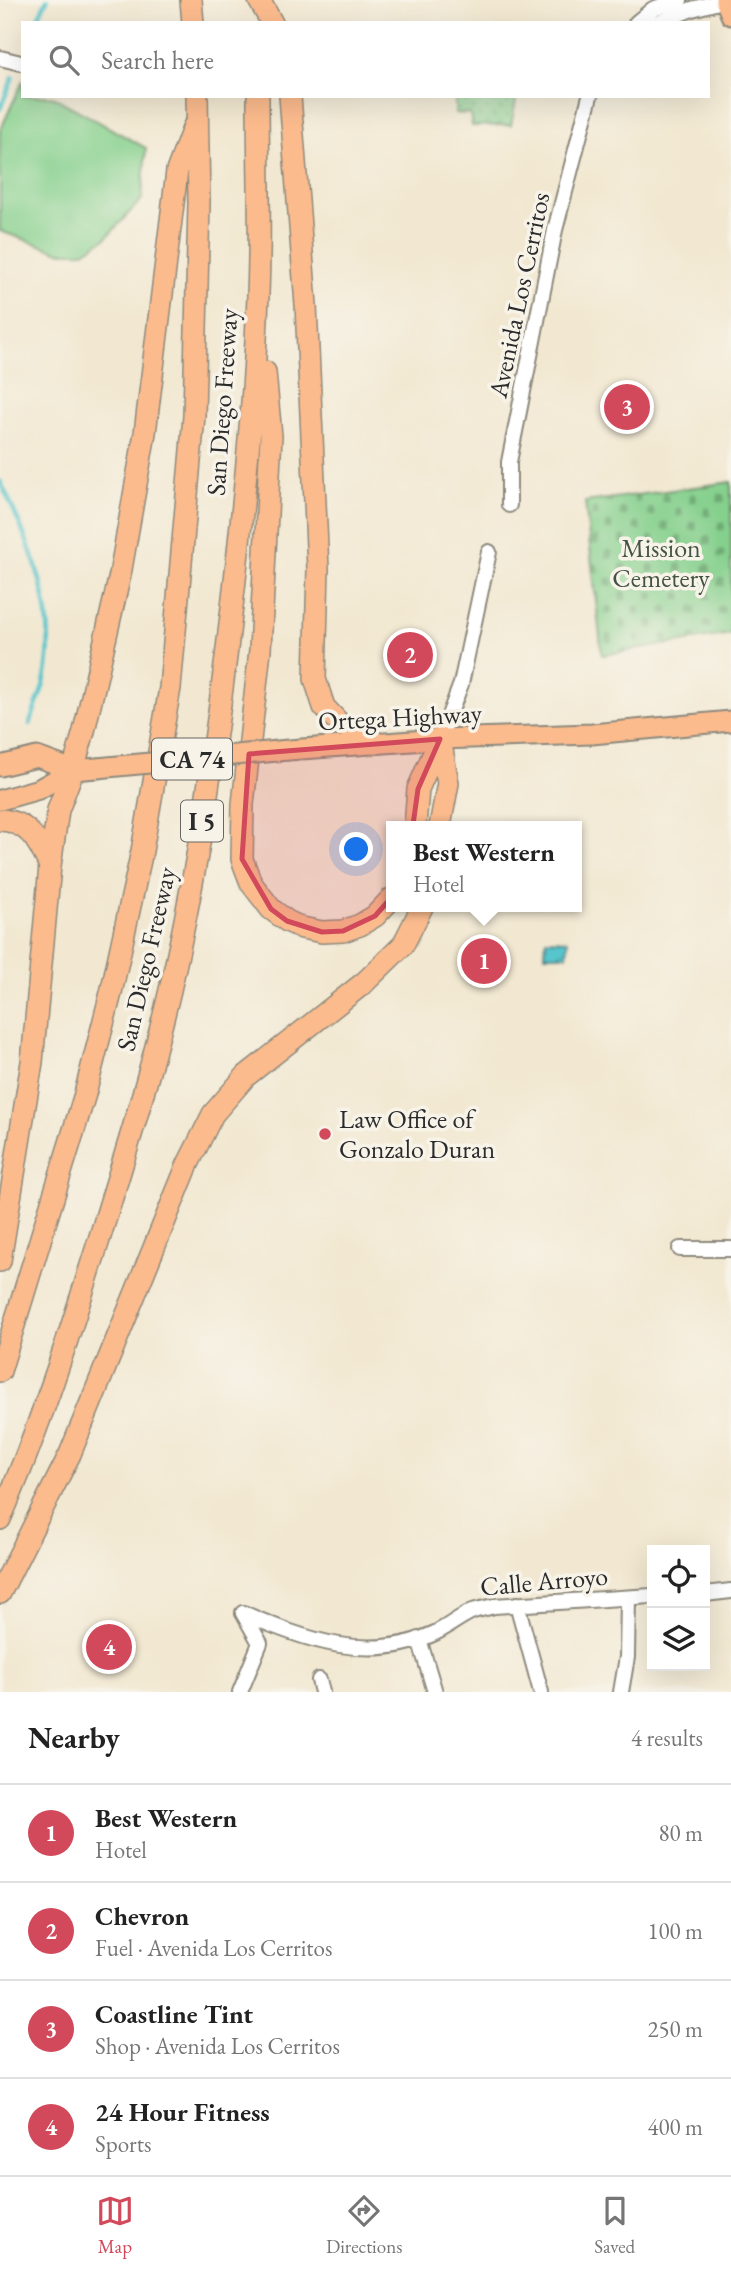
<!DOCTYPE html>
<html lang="en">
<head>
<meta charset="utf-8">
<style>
  body { margin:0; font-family:"EB Garamond",serif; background:#f2f2f2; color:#222 }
  .controls { position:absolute; right:21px; bottom:21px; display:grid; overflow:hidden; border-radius:0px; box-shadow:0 7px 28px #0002 }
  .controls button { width:63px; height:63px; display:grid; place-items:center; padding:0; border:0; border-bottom:2px solid #e0e0e0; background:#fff; color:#222; font:35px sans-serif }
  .you { position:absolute; left:357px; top:850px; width:24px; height:24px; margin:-18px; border:5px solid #fff; border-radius:50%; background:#1a73e8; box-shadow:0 0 0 10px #1a73e833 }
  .badge { display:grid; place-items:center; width:46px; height:46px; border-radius:50%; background:#d1495b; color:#fff; font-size:23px; font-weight:700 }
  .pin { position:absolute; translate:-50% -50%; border:4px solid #fff; box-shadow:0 2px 7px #0006 }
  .popup { position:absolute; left:386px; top:821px; width:196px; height:91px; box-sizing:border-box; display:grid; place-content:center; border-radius:0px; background:#fff; filter:drop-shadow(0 2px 5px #0005); font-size:23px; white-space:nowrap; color:#767676 }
  .popup b { font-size:26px; color:#222 }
  .popup::after { content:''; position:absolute; left:50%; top:100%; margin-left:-14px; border:14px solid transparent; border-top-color:#fff }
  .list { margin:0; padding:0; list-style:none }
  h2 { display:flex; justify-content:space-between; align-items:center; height:91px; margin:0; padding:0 28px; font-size:30px }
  h2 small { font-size:23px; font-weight:400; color:#767676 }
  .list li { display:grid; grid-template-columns:46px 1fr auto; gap:21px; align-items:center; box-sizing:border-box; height:98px; padding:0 28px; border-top:2px solid #e0e0e0 }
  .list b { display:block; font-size:26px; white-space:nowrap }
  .list p { margin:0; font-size:23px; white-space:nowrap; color:#767676 }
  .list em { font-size:23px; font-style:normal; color:#767676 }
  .icon { flex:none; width:38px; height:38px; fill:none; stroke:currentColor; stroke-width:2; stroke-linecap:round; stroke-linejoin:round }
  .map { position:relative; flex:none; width:731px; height:1692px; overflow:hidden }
  .search { position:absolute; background:#fff; box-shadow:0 7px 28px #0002; left:21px; right:21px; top:21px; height:77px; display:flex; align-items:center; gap:18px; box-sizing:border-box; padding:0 24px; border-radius:0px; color:#767676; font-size:26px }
  .sheet { height:483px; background:#fff }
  nav { display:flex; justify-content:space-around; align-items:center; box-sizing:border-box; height:98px; border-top:2px solid #e0e0e0; background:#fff; font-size:19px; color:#767676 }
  nav a { display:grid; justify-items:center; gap:4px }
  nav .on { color:#d1495b }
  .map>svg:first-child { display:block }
  .cemetery { fill:url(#cemetery-stones); stroke:#587e5c; stroke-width:2 }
  .park { fill:url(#park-dots); stroke:#587e5c; stroke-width:2 }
  .garden { fill:#85d08d; stroke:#587e5c; stroke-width:2 }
  .water { fill:url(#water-waves); stroke:#41787c; stroke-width:2 }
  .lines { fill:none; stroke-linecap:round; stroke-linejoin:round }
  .stream { stroke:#57c5cc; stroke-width:4.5 }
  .minor-casing { stroke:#8e8a7e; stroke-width:18 }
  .major-casing { stroke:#8e8a7e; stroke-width:23 }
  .highway-casing { stroke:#8e8a7e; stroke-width:24 }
  .minor { stroke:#fff; stroke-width:14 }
  .major { stroke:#fbbb8d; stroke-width:19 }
  .highway { stroke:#fbbb8d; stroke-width:21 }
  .major-bridge-casing { stroke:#8e8a7e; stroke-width:23; stroke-linecap:butt }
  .major-bridge { stroke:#fbbb8d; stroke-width:19 }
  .marked { fill:#d1495b; fill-opacity:0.2; stroke:#d1495b; stroke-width:5; stroke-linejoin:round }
  .poi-dot { fill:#d1495b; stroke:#f7f3e8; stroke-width:2.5 }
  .labels { text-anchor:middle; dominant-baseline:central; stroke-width:7; stroke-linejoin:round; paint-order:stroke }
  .shield { fill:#f7f3e8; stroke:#686764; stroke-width:2 }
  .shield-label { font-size:24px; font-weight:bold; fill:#2b2b2b }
  .street-label { font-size:26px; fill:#2b2b2b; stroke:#f7f3e8 }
  .park-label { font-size:26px; fill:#425444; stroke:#f7f3e8 }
  .poi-label { font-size:26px; fill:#2b2b2b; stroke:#f7f3e8; text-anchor:start }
</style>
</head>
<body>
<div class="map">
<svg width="731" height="1692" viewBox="0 0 731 1692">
  <defs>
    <pattern id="cemetery-stones" width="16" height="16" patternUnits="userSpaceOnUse" patternTransform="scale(1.75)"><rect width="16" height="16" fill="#85d08d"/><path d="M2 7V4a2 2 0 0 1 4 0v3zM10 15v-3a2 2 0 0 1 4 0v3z" fill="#6da973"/></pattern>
    <pattern id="park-dots" width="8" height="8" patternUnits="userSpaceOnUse" patternTransform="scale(1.75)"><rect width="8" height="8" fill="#85d08d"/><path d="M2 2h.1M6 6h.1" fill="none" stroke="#6da973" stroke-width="1.8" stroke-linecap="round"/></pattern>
    <pattern id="water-waves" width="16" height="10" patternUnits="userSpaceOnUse" patternTransform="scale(1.75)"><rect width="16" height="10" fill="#57c5cc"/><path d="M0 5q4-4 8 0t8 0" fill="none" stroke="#4ca9af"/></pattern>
  </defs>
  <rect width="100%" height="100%" fill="#f7f3e8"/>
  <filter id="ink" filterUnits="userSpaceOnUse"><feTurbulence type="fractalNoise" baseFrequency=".0143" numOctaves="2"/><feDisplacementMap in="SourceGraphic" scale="14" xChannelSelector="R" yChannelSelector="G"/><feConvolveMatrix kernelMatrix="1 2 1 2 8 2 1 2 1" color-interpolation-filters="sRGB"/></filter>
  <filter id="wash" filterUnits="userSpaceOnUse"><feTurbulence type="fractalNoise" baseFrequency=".00686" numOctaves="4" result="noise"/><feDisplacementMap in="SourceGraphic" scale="28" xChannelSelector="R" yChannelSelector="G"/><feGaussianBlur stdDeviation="1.57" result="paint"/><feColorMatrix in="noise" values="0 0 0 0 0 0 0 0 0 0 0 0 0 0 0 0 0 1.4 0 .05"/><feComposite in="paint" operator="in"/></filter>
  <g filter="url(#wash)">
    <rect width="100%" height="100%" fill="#f2e8d1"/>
    <!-- cemetery -->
    <path class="cemetery" d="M731,482V634L602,655L585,502Z"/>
    <!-- park -->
    <path class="park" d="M455,96H517L511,125L472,126L470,114L455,113Z"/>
    <!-- garden -->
    <path class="garden" d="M23,80V96H52L146,148L142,199L106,238L84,252H60L0,231V131Z"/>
    <!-- water -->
    <path class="water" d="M546,939L568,940L567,955H545Z"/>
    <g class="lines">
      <!-- stream -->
      <g class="stream">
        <path d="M35,23L47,0"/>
        <path d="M0,109L13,77"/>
        <path d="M0,481C30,544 61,611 44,683C40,697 34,710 30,724"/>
      </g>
    </g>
  </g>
  <g filter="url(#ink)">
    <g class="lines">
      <!-- minor casing -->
      <g class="minor-casing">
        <g id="minor">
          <path d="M636,23L653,9L680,0"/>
          <path d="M657,23L692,9L726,0"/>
          <path d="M0,58L21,63"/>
          <path d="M509,505V462L555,230L590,96"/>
          <path d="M440,739L461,684L489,552"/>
          <path d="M680,1249H731"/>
          <path d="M705,1594L731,1591"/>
          <path d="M517,1604L541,1692"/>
          <path d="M243,1613C306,1640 369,1664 435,1633C448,1627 459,1617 473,1611C479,1609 487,1608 494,1606L652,1596"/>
          <path d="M419,1639L435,1692"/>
          <path d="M319,1680L322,1692"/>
          <path d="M240,1692L260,1643L243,1613"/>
          <path d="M621,1692L627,1657L628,1598"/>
        </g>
      </g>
      <!-- major casing -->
      <g class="major-casing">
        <g id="major">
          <path d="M725,0L731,15"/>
          <path d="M288,750L440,739L592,734L731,721"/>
          <path d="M0,766L37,757L73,770L97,768"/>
          <path d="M0,800L39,789L73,770"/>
        </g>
      </g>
      <!-- highway casing -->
      <g class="highway-casing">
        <g id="highway">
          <path d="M191,0L193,23"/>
          <path d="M259,0L272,23"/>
          <path d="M290,96L306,305L318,569L315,679L324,707L340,724L377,743"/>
          <path d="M265,372L271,436L260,650L243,804L242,859L251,883L271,909L287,921L302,928L322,932L343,931L360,925L375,916L391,899"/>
          <path d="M440,739L448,783L440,826"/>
          <path d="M0,820C29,821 39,843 50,866"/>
          <path d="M415,826L418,789L440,739"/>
          <path d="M0,1261L32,1062L50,866L58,810L73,770L84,731L120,575L145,433L177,171L194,126"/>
          <path d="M0,1371L85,1094L111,993L142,851L170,688L194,416L199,202L197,96"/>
          <path d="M0,1519C39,1430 69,1336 98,1243C124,1159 150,1076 170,990C199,864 217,736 232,607C245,491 257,374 259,257C260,204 258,150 258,96"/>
          <path d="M0,1593L70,1454L188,1164L213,1114L246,1076L365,982L403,945L422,907"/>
        </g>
      </g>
      <!-- minor -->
      <use href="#minor" class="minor"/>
      <!-- major -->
      <use href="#major" class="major"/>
      <!-- highway -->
      <use href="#highway" class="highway"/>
      <!-- major-bridge casing -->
      <g class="major-bridge-casing">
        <path id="major-bridge" d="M97,768L288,750"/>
      </g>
      <!-- major-bridge -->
      <use href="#major-bridge" class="major-bridge"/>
    </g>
  </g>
  <!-- marked area -->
  <path class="marked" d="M440,739L418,789L407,868L398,890L375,916L343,931L322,932L287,921L271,909L242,859L249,754Z"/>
  <!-- markers -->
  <circle class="poi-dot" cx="325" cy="1134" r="7"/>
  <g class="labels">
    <!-- shield labels -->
    <g class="shield">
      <rect x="152" y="738.5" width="80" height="41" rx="5"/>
      <rect x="181" y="800.5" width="42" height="41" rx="5"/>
    </g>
    <g class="shield-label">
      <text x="192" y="759">CA 74</text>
      <text x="202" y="821">I 5</text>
    </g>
    <!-- street labels -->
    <g class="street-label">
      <text transform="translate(519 295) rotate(-78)">Avenida Los Cerritos</text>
      <text transform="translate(222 402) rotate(-86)">San Diego Freeway</text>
      <text transform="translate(400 717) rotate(-3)">Ortega Highway</text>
      <text transform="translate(146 959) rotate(-77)">San Diego Freeway</text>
      <text transform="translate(544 1581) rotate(-5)">Calle Arroyo</text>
    </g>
    <!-- park labels -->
    <g class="park-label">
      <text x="661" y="548">Mission<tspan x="661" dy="30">Cemetery</tspan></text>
    </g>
    <!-- poi labels -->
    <g class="poi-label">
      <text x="339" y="1119">Law Office of<tspan x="339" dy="30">Gonzalo Duran</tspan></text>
    </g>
  </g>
</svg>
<div class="controls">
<button><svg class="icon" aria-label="locate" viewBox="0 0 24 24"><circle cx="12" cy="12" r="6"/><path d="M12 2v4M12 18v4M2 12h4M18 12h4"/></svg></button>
<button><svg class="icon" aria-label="layers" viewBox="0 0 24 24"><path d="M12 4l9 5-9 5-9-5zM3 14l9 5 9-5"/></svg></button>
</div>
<div class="you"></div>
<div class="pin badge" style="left:484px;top:961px">1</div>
<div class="popup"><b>Best Western</b>Hotel</div>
<div class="pin badge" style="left:410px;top:655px">2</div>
<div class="pin badge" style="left:627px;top:407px">3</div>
<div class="pin badge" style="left:109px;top:1647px">4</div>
<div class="search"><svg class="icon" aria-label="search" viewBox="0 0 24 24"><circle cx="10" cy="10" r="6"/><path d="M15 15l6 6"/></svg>Search here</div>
</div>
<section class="sheet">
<h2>Nearby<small>4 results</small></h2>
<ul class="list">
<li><span class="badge">1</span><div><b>Best Western</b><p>Hotel</p></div><em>80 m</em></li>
<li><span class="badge">2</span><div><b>Chevron</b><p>Fuel · Avenida Los Cerritos</p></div><em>100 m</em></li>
<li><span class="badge">3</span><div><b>Coastline Tint</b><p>Shop · Avenida Los Cerritos</p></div><em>250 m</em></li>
<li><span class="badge">4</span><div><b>24 Hour Fitness</b><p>Sports</p></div><em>400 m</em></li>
</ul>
</section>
<nav>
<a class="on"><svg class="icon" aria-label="map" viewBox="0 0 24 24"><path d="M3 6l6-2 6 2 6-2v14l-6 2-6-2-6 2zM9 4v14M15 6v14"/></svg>Map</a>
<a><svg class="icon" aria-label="directions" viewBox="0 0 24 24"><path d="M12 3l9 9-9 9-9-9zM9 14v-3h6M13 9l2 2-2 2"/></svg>Directions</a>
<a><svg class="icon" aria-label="saved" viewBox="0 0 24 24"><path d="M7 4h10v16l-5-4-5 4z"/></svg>Saved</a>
</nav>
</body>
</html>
